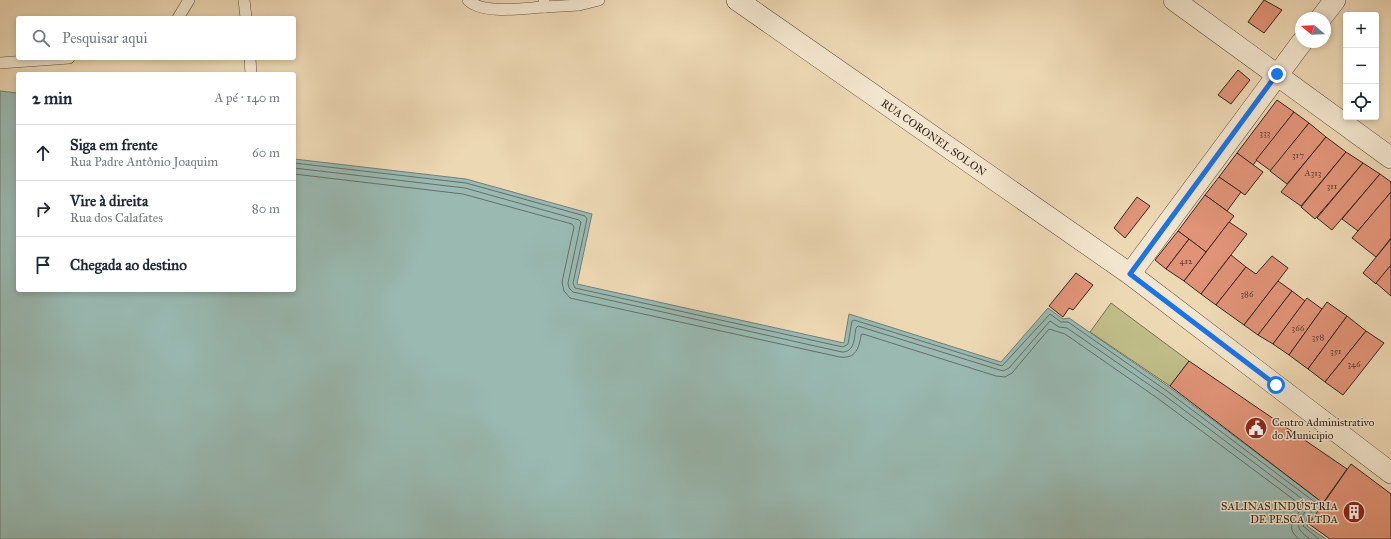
<!DOCTYPE html>
<html lang="pt">
<head>
<meta charset="utf-8">
<style>
  body { margin:0; font-family:"IM FELL Great Primer",serif; background:#f6f6f7; color:#1f2937 }
  .controls { position:absolute; right:12px; top:12px; display:grid; overflow:hidden; border-radius:4px; box-shadow:0 2px 6px #0003 }
  .controls button { width:36px; height:36px; display:grid; place-items:center; padding:0; border:0; border-bottom:1px solid #e0e1e3; background:#fff; color:#1f2937; font:20px sans-serif }
  .compass { position:absolute; left:1295px; top:12px; width:36px; height:36px; border-radius:50%; background:#fff; box-shadow:0 2px 6px #0003; rotate:289deg }
  .stop { position:absolute; width:12px; height:12px; margin:-9px; border:3px solid #1a73e8; border-radius:50%; background:#fff }
  .stop.end { background:#1a73e8; border-color:#fff; box-shadow:0 1px 4px #0008 }
  .list { margin:0; padding:0; list-style:none }
  h2 { display:flex; justify-content:space-between; align-items:center; height:52px; margin:0; padding:0 16px; font-size:17px }
  h2 small { font-size:13px; font-weight:400; color:#747a83 }
  .list li { display:grid; grid-template-columns:26px 1fr auto; gap:12px; align-items:center; box-sizing:border-box; height:56px; padding:0 16px; border-top:1px solid #e0e1e3 }
  .list b { display:block; font-size:15px; white-space:nowrap }
  .list p { margin:0; font-size:13px; white-space:nowrap; color:#747a83 }
  .list em { font-size:13px; font-style:normal; color:#747a83 }
  .icon { flex:none; width:22px; height:22px; fill:none; stroke:currentColor; stroke-width:2; stroke-linecap:round; stroke-linejoin:round }
  .map { position:relative; flex:none; width:1391px; height:539px; overflow:hidden }
  .search { position:absolute; background:#fff; box-shadow:0 2px 6px #0003; left:16px; top:16px; width:280px; height:44px; display:flex; align-items:center; gap:10px; box-sizing:border-box; padding:0 14px; border-radius:4px; color:#747a83; font-size:15px }
  .panel { position:absolute; background:#fff; box-shadow:0 2px 6px #0003; left:16px; top:72px; width:280px; height:220px; border-radius:4px }
  .map>svg:first-child { display:block }
  .green { fill:#bfbc88; stroke:#7a7054 }
  .water { fill:#99b9b1; stroke:#717e77 }
  .lines { fill:none; stroke-linecap:round; stroke-linejoin:round }
  .shore { stroke:#666f68; stroke-width:1 }
  .building { fill:#e09377; stroke:#34251f }
  .lane-casing { stroke:#625244; stroke-width:12 }
  .street-casing { stroke:#625244; stroke-width:22 }
  .lane { stroke:#f3e6ce; stroke-width:11 }
  .street { stroke:#f3e6ce; stroke-width:21 }
  .route { stroke:#1a73e8; stroke-width:5 }
  .labels { text-anchor:middle; dominant-baseline:central; stroke-width:3; stroke-linejoin:round; paint-order:stroke }
  .number-label { font-size:9px; fill:#5f4035 }
  .street-label { font-size:11px; fill:#34251f; stroke:#f3e6ce }
  .poi-label { font-size:11px; fill:#34251f; stroke:#f3e6ce; text-anchor:start }
</style>
</head>
<body>
<div class="map">
<svg width="1391" height="539" viewBox="0 0 1391 539">
  <rect width="100%" height="100%" fill="#edd8b4"/>
  <filter id="stains"><feTurbulence type="fractalNoise" baseFrequency=".005" numOctaves="4"/><feColorMatrix values="0 0 0 0 .2 0 0 0 0 .09 0 0 0 0 .02 0 0 0 .5 -.17"/></filter>
  <radialGradient id="worn" r=".72"><stop offset=".6" stop-color="#630" stop-opacity="0"/><stop offset="1" stop-color="#630" stop-opacity=".3"/></radialGradient>
  <!-- green -->
  <path class="green" d="M1111,303L1189,361L1170,386L1090,332Z"/>
  <!-- water -->
  <path class="water" d="M0,91L18,93V290H294V159L466,179L592,214L577,284L844,343L849,314L1001,362L1048,308L1063,319L1069,318L1169,387L1323,503L1307,526L1326,539H0Z"/>
  <g class="lines">
    <!-- shore -->
    <g class="shore">
      <path d="M294,163L466,183L585,216L587,219L573,283L575,288L843,347L848,344L852,321L854,320L1002,366L1050,314L1061,322H1068L1167,391L1316,503V505L1303,526L1319,539"/>
      <path d="M294,168L465,188L579,220L581,222L568,283L569,288L573,292L842,352C855,352 854,338 856,328L858,326L1003,371L1009,368L1050,321L1059,327L1067,328L1164,395L1309,504V506C1299,522 1291,526 1310,539"/>
      <path d="M294,174L463,194L572,224L574,227L562,282L564,291L570,298L840,357C856,359 859,348 861,335L863,334L996,376L1005,377L1012,373L1049,329L1065,334L1160,400L1301,505C1301,517 1281,525 1299,539"/>
    </g>
  </g>
  <!-- building -->
  <g class="building">
    <path d="M1264,0L1282,10L1264,33L1248,22Z"/>
    <path d="M1238,70L1250,80L1231,104L1218,95Z"/>
    <path d="M1277,100L1294,112L1253,165L1237,153Z"/>
    <path d="M1294,112L1309,123L1271,171L1256,160Z"/>
    <path d="M1309,123L1326,137L1287,184L1270,171Z"/>
    <path d="M1326,137L1346,152L1301,206L1281,192Z"/>
    <path d="M1346,152L1363,163L1315,219L1301,207Z"/>
    <path d="M1237,153L1263,172L1245,195L1219,177Z"/>
    <path d="M1363,163L1380,174L1332,230L1317,218Z"/>
    <path d="M1380,174L1391,182V192L1358,231L1342,219Z"/>
    <path d="M1219,177L1241,192L1227,211L1205,195Z"/>
    <path d="M1391,192V238L1376,257L1352,238Z"/>
    <path d="M1205,195L1234,216L1206,252L1178,231Z"/>
    <path d="M1137,197L1150,206L1125,238L1114,228Z"/>
    <path d="M1229,222L1247,234L1201,294L1184,281Z"/>
    <path d="M1178,231L1189,239L1166,269L1155,260Z"/>
    <path d="M1189,239L1206,252L1184,281L1166,269Z"/>
    <path d="M1391,239V265L1376,284L1363,273Z"/>
    <path d="M1231,255L1246,267L1216,305L1201,294Z"/>
    <path d="M1272,256L1288,268L1244,325L1216,305L1246,267L1256,274Z"/>
    <path d="M1391,265V296L1376,283Z"/>
    <path d="M1076,273L1093,285L1073,310L1069,308L1063,317L1049,306Z"/>
    <path d="M1278,281L1292,291L1258,335L1244,325Z"/>
    <path d="M1292,291L1305,301L1273,344L1258,335Z"/>
    <path d="M1307,298L1322,309L1289,355L1273,344Z"/>
    <path d="M1327,302L1347,316L1308,369L1289,355Z"/>
    <path d="M1347,316L1366,331L1325,382L1308,369Z"/>
    <path d="M1366,331L1384,343L1343,395L1325,382Z"/>
    <path d="M1189,361L1347,469L1323,503L1170,386Z"/>
    <path d="M1351,464L1391,494V539H1330L1309,524Z"/>
  </g>
  <g class="lines">
    <!-- lane casing -->
    <g class="lane-casing">
      <g id="lane">
        <path d="M244,0L246,18"/>
        <path d="M468,0C483,15 524,8 545,7"/>
        <path d="M544,1L545,7L579,5L599,0"/>
        <path d="M178,18L189,0"/>
        <path d="M250,58L251,74"/>
        <path d="M0,63L69,58"/>
      </g>
    </g>
    <!-- street casing -->
    <g class="street-casing">
      <g id="street">
        <path id="s1" d="M737,0L1130,274L1391,473"/>
        <path d="M1174,0L1391,158"/>
        <path d="M1321,18L1335,0"/>
        <path d="M1130,274L1302,42"/>
      </g>
    </g>
    <!-- lane -->
    <use href="#lane" class="lane"/>
    <!-- street -->
    <use href="#street" class="street"/>
  </g>
  <g class="lines">
    <!-- route -->
    <path class="route" d="M1276,385L1130,274L1277,74"/>
  </g>
  <!-- icons -->
  <defs>
    <g id="civic-disc" transform="scale(1.15)"><circle r="9.5" fill="#8f2418" stroke="#f3e6ce"/><path d="M-.6-6.5H3V-4.5H.6V-3L4-1V1h2V6H-6V1h2V-1L-.6-3ZM-1.2 2.5V6h2.4V2.5Z" fill="#fff"/></g>
    <g id="building-disc" transform="scale(1.15)"><circle r="9.5" fill="#8f2418" stroke="#f3e6ce"/><path d="M-4-6H4V6H1V3H-1V6H-4ZM-2.5-4.3h1.7v1.8h-1.7ZM.8-4.3h1.7v1.8H.8ZM-2.5-1h1.7V.8h-1.7ZM.8-1h1.7V.8H.8Z" fill="#fff"/></g>
  </defs>
  <g fill-rule="evenodd">
    <use href="#civic-disc" x="1256" y="428"/>
    <use href="#building-disc" x="1354" y="512"/>
  </g>
  <g class="labels">
    <!-- number labels -->
    <g class="number-label">
      <text x="1265" y="132">333</text>
      <text x="1298" y="154">317</text>
      <text x="1313" y="172">A313</text>
      <text x="1332" y="185">311</text>
      <text x="1186" y="260">412</text>
      <text x="1247" y="293">386</text>
      <text x="1298" y="327">366</text>
      <text x="1318" y="336">358</text>
      <text x="1336" y="350">351</text>
      <text x="1354" y="363">346</text>
    </g>
    <!-- street labels -->
    <g class="street-label">
      <text stroke="none"><textPath href="#s1" startOffset="240">RUA CORONEL SOLON</textPath></text>
    </g>
    <!-- poi labels -->
    <g class="poi-label">
      <text x="1272" y="422">Centro Administrativo<tspan x="1272" dy="13">do Municipio</tspan></text>
      <text x="1338" y="506" text-anchor="end">SALINAS INDÚSTRIA<tspan x="1338" dy="13">DE PESCA LTDA</tspan></text>
    </g>
  </g>
  <rect width="100%" height="100%" filter="url(#stains)"/>
  <rect width="100%" height="100%" fill="url(#worn)"/>
</svg>
<div class="controls">
<button>+</button>
<button>−</button>
<button><svg class="icon" aria-label="locate" viewBox="0 0 24 24"><circle cx="12" cy="12" r="6"/><path d="M12 2v4M12 18v4M2 12h4M18 12h4"/></svg></button>
</div>
<svg class="compass" viewBox="-18 -18 36 36"><path d="M0-13l5 13h-10z" fill="#e53935"/><path d="M0 13l5-13h-10z" fill="#747a83"/></svg>
<div class="stop" style="left:1276px;top:385px"></div>
<div class="stop end" style="left:1277px;top:74px"></div>
<div class="search"><svg class="icon" aria-label="search" viewBox="0 0 24 24"><circle cx="10" cy="10" r="6"/><path d="M15 15l6 6"/></svg>Pesquisar aqui</div>
<section class="panel">
<h2>2 min<small>A pé · 140 m</small></h2>
<ul class="list">
<li><svg class="icon" aria-label="ahead" viewBox="0 0 24 24"><path d="M12 20V5M6 11l6-6 6 6"/></svg><div><b>Siga em frente</b><p>Rua Padre Antônio Joaquim</p></div><em>60 m</em></li>
<li><svg class="icon" aria-label="right" viewBox="0 0 24 24"><path d="M7 20v-9h11M14 6l5 5-5 5"/></svg><div><b>Vire à direita</b><p>Rua dos Calafates</p></div><em>80 m</em></li>
<li><svg class="icon" aria-label="arrive" viewBox="0 0 24 24"><path d="M6 21V4h12l-3 4 3 4H6"/></svg><div><b>Chegada ao destino</b></div></li>
</ul>
</section>
</div>
</body>
</html>
